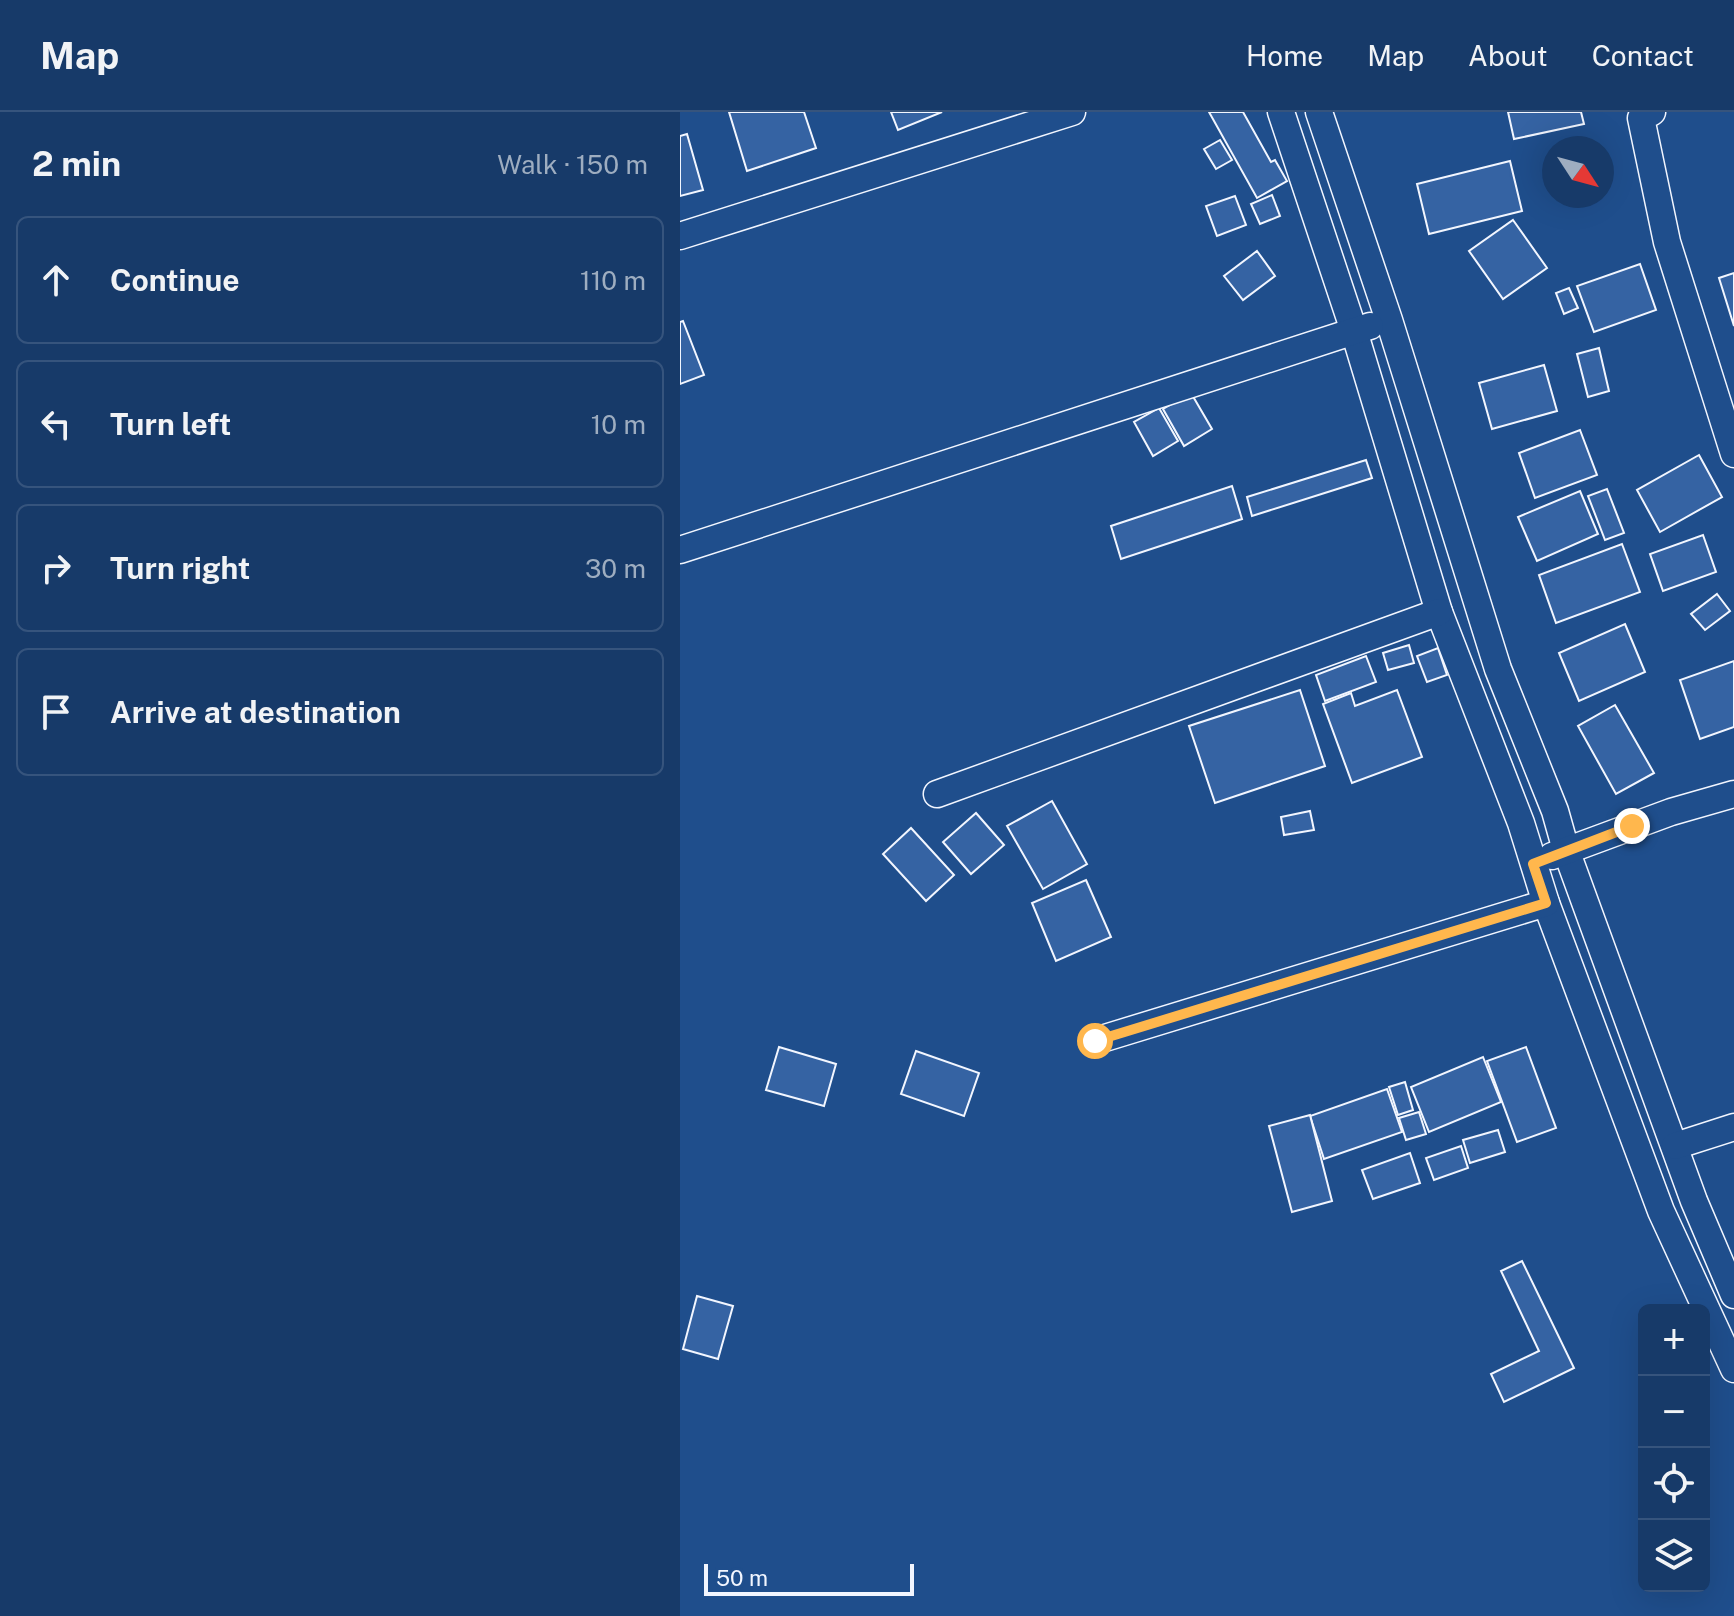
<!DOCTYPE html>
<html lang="en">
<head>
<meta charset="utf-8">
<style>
  body { margin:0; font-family:"Public Sans",sans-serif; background:#244571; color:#f1f3f6 }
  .controls { position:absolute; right:24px; bottom:24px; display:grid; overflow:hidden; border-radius:12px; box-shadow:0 8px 32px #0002 }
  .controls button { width:72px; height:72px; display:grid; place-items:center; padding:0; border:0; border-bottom:2px solid #36547d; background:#173a69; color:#f1f3f6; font:40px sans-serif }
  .compass { position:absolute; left:862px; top:24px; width:72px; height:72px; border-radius:50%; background:#173a69; box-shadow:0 8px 32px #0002; rotate:126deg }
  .scale { position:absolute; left:24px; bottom:20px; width:210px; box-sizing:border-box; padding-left:8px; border:4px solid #f2f6ff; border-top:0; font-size:22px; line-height:28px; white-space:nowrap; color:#f2f6ff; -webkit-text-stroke:6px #1f4e8c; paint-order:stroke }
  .stop { position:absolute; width:24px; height:24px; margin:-18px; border:6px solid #ffb74d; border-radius:50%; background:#fff }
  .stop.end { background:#ffb74d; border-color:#fff; box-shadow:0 2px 8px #0008 }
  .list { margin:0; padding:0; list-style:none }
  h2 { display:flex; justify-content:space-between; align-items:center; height:104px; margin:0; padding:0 32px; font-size:34px }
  h2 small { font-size:26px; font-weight:400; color:#9eadc0 }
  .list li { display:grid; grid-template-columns:52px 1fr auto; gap:24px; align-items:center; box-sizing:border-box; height:128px; margin:0 16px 16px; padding:0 16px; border:2px solid #36547d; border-radius:12px }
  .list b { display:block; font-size:30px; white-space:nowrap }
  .list em { font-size:26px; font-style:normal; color:#9eadc0 }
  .icon { flex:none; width:44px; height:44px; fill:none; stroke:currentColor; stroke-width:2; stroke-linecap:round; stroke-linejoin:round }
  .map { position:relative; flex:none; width:1054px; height:1504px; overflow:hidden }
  header { display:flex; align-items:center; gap:48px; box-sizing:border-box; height:112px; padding:0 40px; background:#173a69; border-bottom:2px solid #36547d }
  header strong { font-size:38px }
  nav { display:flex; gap:44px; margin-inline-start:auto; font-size:28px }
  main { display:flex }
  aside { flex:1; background:#173a69 }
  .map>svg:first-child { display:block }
  .building { fill:#3563a3; stroke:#f2f6ff; stroke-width:2 }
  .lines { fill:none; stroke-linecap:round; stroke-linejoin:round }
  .street-casing { stroke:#f2f6ff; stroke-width:29 }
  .street { stroke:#1f4e8c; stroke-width:26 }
  .route { stroke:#ffb74d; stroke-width:10 }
</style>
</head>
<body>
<header>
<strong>Map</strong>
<nav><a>Home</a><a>Map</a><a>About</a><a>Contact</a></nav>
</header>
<main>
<aside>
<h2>2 min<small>Walk · 150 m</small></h2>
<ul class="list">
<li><svg class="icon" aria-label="ahead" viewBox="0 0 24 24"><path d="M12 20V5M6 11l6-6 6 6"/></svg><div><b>Continue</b></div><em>110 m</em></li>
<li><svg class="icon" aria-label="left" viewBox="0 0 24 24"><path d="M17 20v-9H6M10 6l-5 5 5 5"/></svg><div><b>Turn left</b></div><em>10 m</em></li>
<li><svg class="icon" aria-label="right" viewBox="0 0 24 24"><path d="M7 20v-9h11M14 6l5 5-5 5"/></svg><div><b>Turn right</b></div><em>30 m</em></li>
<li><svg class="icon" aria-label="arrive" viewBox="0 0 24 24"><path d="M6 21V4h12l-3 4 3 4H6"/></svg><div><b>Arrive at destination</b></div></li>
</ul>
</aside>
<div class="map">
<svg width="1054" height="1504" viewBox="0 0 1054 1504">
  <rect width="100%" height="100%" fill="#1f4e8c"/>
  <!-- building -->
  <g class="building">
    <path d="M49,0H124L136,36L67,59Z"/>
    <path d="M211,0H262L218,18Z"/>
    <path d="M529,0H563L591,50L595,48L607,69L577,86Z"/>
    <path d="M828,0H901L904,12L834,27Z"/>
    <path d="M7,22L23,78L0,84V24Z"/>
    <path d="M540,28L552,48L536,57L524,37Z"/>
    <path d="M830,49L842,99L749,122L737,72Z"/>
    <path d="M592,83L600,104L580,112L571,92Z"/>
    <path d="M555,84L566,113L537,124L526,94Z"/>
    <path d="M833,108L867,156L823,187L789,139Z"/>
    <path d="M577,139L595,164L563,188L544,164Z"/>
    <path d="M960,152L976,198L914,220L897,174Z"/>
    <path d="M1054,161V214L1039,166Z"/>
    <path d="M889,176L898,196L884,202L876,181Z"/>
    <path d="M3,209L24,263L0,272V210Z"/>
    <path d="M919,236L929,279L908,285L897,242Z"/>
    <path d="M864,253L877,299L812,317L799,271Z"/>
    <path d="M511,281L532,317L504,334L483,297Z"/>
    <path d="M479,296L498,329L473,344L454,310Z"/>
    <path d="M900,318L917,363L855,386L839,341Z"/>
    <path d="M1019,343L1042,385L980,420L957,378Z"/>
    <path d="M686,348L692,366L572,404L567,385Z"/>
    <path d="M552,374L562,407L441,447L431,414Z"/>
    <path d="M927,377L944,421L925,428L908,384Z"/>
    <path d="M900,379L918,422L857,449L838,405Z"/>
    <path d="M1023,423L1036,460L983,479L970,442Z"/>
    <path d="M942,432L960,480L876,511L859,463Z"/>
    <path d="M1037,482L1050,499L1025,518L1011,502Z"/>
    <path d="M945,512L965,560L899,589L879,541Z"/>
    <path d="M729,533L734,551L708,558L703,541Z"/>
    <path d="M758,536L767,563L747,570L737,544Z"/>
    <path d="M686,544L696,570L645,589L636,563Z"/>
    <path d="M1054,549V615L1020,627L1000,568Z"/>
    <path d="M620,578L645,654L535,691L509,614Z"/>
    <path d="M717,578L742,645L672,671L643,592L671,581L675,594Z"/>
    <path d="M935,593L974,661L936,682L898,614Z"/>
    <path d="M372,689L407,752L363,777L327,714Z"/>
    <path d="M630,699L634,718L604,723L601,705Z"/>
    <path d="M296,701L324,733L291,762L263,730Z"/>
    <path d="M231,716L274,763L246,789L203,742Z"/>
    <path d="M406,768L431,825L376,849L352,791Z"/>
    <path d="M99,935L156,952L144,994L86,978Z"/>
    <path d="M846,935L876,1016L837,1030L807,949Z"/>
    <path d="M236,939L299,961L284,1004L221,982Z"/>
    <path d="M803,945L821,990L749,1020L731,975Z"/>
    <path d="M725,970L733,998L718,1003L709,975Z"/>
    <path d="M707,977L722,1020L644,1047L630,1004Z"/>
    <path d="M739,1000L746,1022L726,1028L719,1006Z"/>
    <path d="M630,1003L652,1089L612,1100L589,1014Z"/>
    <path d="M818,1018L825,1040L790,1051L783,1028Z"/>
    <path d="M781,1034L788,1056L754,1068L746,1046Z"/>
    <path d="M730,1041L740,1071L693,1087L682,1058Z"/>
    <path d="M842,1149L894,1256L824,1290L811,1262L859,1239L821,1159Z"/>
    <path d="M17,1184L53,1194L38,1247L3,1237Z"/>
  </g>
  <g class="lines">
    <!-- street casing -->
    <g class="street-casing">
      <g id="street">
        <path d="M601,0L674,219L759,500L841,711L866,791L981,1099L1054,1257"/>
        <path d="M639,0L709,208L818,557L875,699L886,738L1014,1089L1054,1183"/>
        <path d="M972,0L961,6L987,130L1054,342"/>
        <path d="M0,124L392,0"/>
        <path d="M0,438L690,214"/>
        <path d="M257,682L759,500"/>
        <path d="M872,744L991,700L1054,682"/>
        <path d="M415,929L866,791"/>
        <path d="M995,1034L1054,1015"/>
      </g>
    </g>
    <!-- street -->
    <use href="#street" class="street"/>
  </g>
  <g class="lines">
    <!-- route -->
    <path class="route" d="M415,929L866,791L853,752L952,714"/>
  </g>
</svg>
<div class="controls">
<button>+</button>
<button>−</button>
<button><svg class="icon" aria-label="locate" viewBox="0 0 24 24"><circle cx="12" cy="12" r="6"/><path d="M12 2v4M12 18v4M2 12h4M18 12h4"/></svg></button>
<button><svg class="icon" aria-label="layers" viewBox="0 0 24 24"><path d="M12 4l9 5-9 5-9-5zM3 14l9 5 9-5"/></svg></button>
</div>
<svg class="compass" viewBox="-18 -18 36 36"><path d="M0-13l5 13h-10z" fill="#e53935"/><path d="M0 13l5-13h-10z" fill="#9eadc0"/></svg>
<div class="scale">50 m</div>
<div class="stop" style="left:415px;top:929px"></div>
<div class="stop end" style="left:952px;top:714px"></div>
</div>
</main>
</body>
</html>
